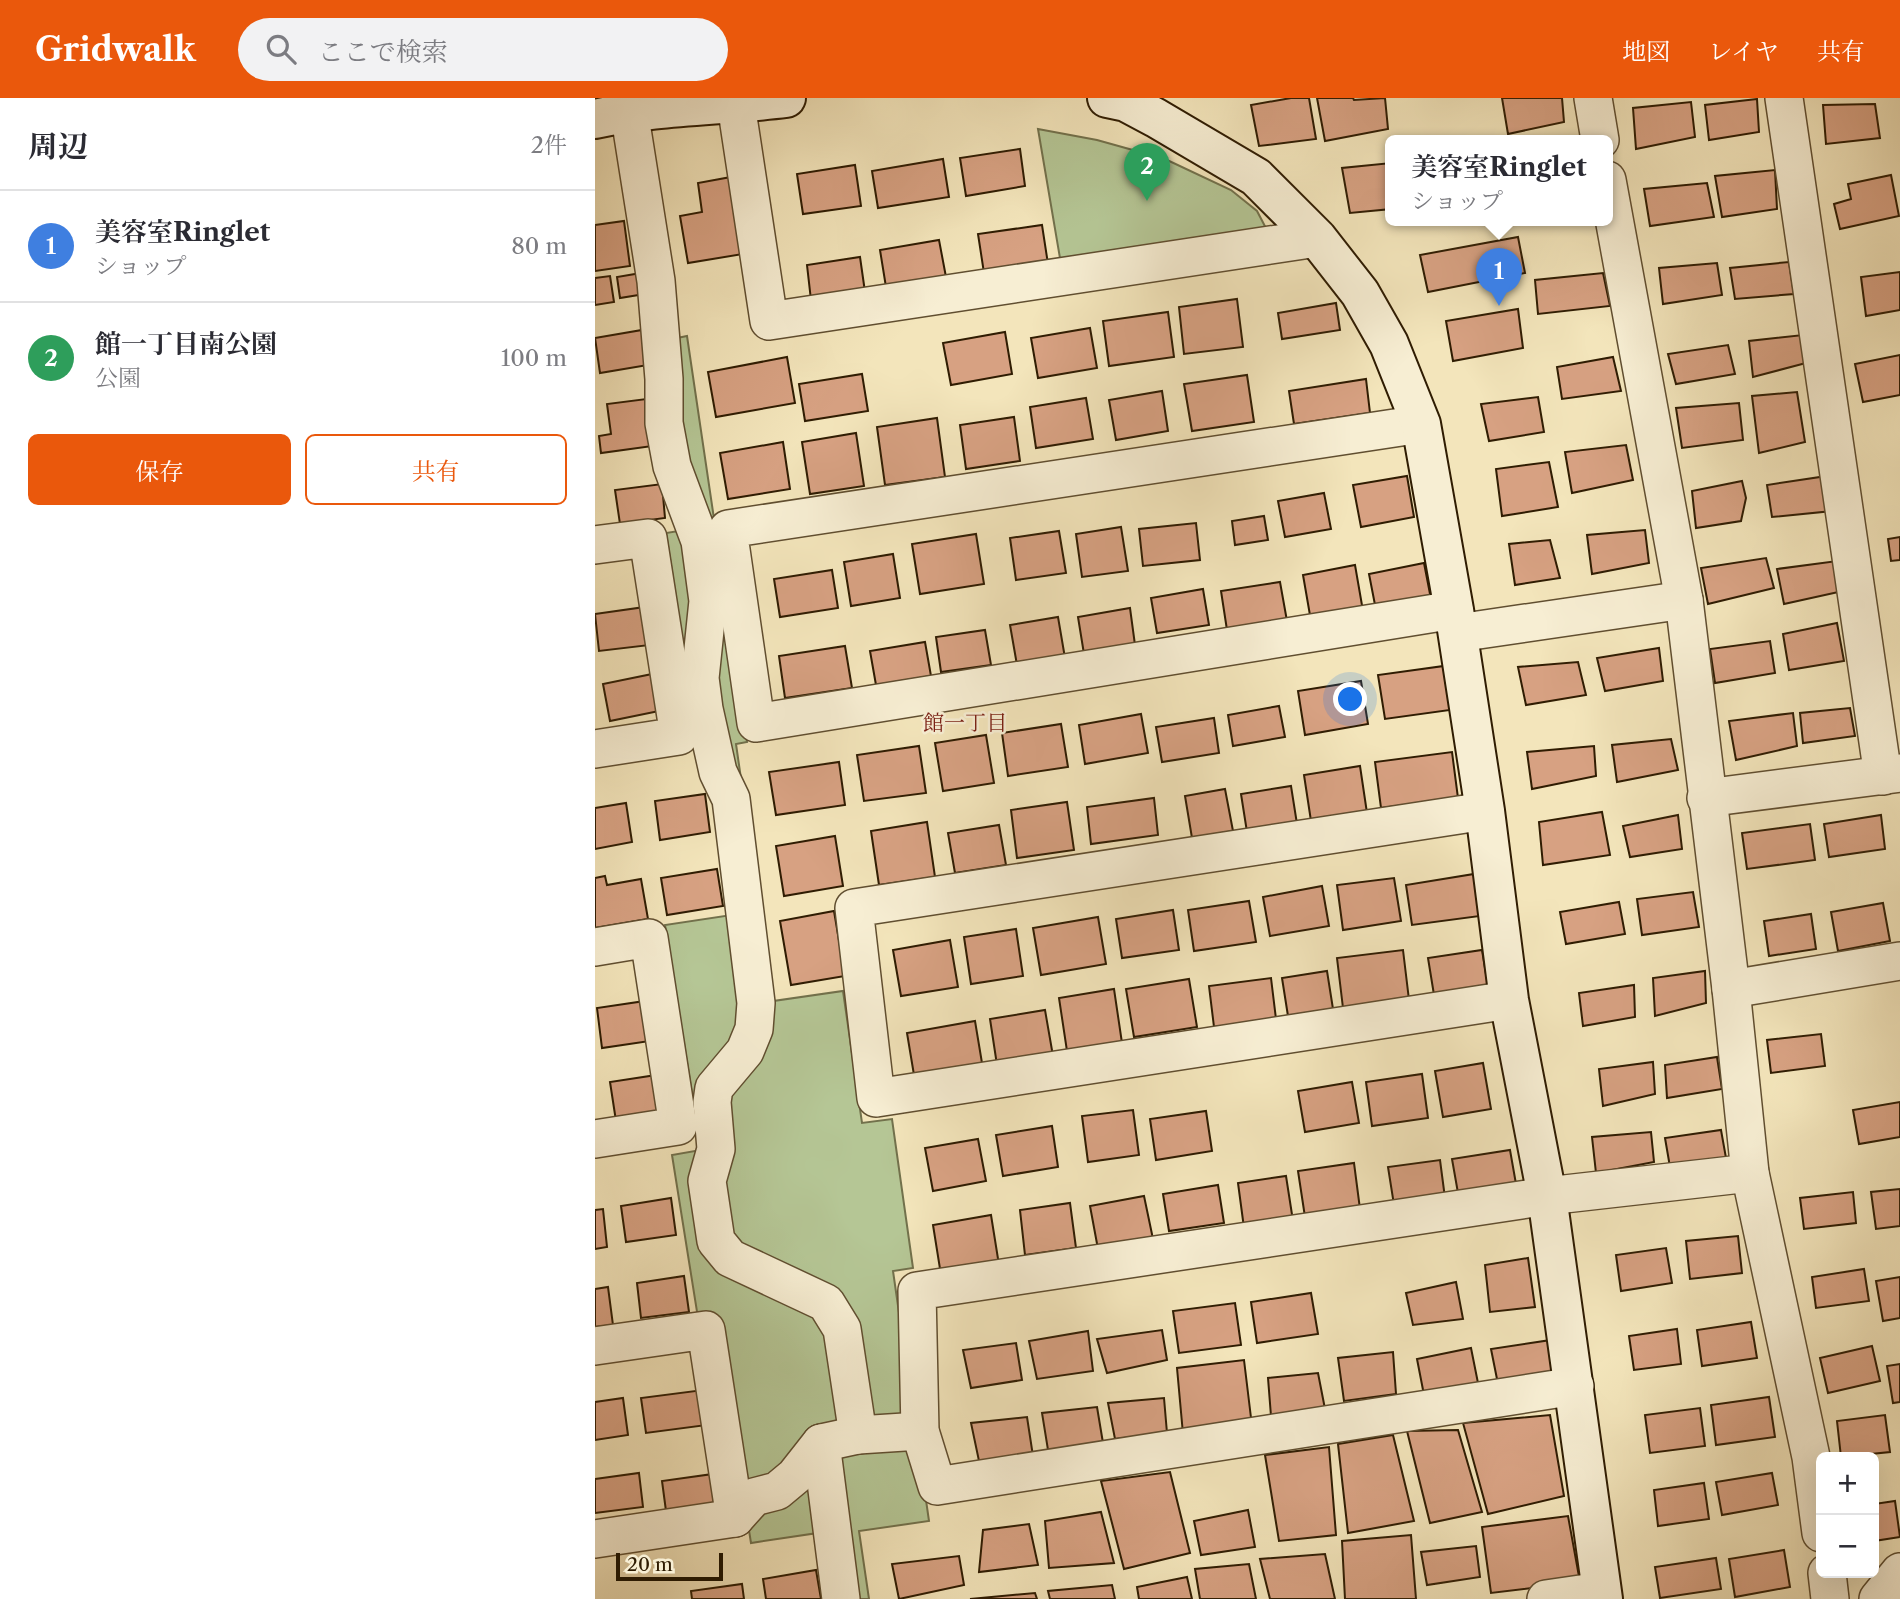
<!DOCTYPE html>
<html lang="ja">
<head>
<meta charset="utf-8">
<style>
  body { margin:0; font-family:"Libre Caslon Text","Noto Serif JP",serif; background:#f2f2f3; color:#2b2b33 }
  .controls { position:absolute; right:21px; bottom:21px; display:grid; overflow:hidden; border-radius:10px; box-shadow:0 7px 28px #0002 }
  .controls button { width:63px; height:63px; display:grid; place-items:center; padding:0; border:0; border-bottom:2px solid #e1e1e2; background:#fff; color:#2b2b33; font:35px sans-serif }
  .scale { position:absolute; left:21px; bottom:18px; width:107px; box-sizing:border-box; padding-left:7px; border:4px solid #2f1c02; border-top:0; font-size:19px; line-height:24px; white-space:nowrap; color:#2f1c02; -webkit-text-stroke:5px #f7eed3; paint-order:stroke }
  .you { position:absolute; left:756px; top:602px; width:24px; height:24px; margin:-18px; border:5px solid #fff; border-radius:50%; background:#1a73e8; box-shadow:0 0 0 10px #1a73e833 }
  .badge { display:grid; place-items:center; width:46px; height:46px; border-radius:50%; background:#ea580c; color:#fff; font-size:23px; font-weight:700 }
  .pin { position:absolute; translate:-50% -58px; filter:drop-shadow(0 2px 4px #0008) }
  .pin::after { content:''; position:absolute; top:37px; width:24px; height:21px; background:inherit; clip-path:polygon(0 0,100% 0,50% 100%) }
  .popup { position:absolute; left:790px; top:37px; width:228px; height:91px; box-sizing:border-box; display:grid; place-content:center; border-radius:10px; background:#fff; filter:drop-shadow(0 2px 5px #0005); font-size:23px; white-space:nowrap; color:#7c7c81 }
  .popup b { font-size:26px; color:#2b2b33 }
  .popup::after { content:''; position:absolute; left:50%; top:100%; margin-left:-14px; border:14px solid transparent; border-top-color:#fff }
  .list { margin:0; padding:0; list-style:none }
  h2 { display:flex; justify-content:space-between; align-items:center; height:91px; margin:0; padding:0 28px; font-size:30px }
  h2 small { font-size:23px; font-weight:400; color:#7c7c81 }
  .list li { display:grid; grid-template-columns:46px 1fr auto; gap:21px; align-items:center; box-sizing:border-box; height:112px; padding:0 28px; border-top:2px solid #e1e1e2 }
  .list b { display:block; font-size:26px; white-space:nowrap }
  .list p { margin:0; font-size:23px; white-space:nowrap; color:#7c7c81 }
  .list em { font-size:23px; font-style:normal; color:#7c7c81 }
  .actions { display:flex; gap:14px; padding:21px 28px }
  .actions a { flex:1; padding:16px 0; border:2px solid #ea580c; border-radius:10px; text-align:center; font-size:24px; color:#ea580c }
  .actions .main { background:#ea580c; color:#fff }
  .icon { flex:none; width:38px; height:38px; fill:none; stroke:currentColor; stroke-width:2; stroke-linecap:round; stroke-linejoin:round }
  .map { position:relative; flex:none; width:1305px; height:1501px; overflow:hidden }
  header { display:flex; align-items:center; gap:42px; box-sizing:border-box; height:98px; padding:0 35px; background:#ea580c; color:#fff }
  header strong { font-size:33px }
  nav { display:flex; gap:38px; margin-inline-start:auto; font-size:24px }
  .search { width:490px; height:63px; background:#f2f2f3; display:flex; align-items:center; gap:18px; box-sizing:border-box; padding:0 24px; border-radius:38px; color:#7c7c81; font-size:26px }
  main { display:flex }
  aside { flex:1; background:#fff }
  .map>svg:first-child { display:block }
  .park { fill:#b5c695; stroke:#72714c; stroke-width:2 }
  .building { fill:#d7a182; stroke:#2f1c02; stroke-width:2 }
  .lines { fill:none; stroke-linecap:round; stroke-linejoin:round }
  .street-casing { stroke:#604e30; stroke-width:40 }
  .secondary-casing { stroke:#2f1c02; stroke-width:42 }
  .street { stroke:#f7eed3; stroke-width:37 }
  .secondary { stroke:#f7eed3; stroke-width:38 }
  .labels { text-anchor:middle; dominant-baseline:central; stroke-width:5; stroke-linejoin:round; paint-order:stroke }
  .neighbourhood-label { font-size:21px; fill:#7a1f14; stroke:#f7eed3 }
</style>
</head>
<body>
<header>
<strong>Gridwalk</strong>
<div class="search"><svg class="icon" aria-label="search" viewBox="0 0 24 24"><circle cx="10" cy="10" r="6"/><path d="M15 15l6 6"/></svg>ここで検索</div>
<nav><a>地図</a><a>レイヤ</a><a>共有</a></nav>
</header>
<main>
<aside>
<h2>周辺<small>2件</small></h2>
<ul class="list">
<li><span class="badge" style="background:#3f7fe0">1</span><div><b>美容室Ringlet</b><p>ショップ</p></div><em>80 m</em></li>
<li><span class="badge" style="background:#2e9e5b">2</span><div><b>館一丁目南公園</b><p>公園</p></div><em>100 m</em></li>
</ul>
<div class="actions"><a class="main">保存</a><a>共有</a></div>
</aside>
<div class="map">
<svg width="1305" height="1501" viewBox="0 0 1305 1501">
  <rect width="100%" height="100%" fill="#f3e5bb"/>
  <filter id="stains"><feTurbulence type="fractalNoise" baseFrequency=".00286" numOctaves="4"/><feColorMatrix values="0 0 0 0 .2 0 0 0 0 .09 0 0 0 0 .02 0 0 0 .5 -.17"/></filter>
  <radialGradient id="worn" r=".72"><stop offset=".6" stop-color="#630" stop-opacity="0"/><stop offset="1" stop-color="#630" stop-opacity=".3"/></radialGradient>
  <!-- park -->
  <g class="park">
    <path d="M443,31L502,42L570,61L636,92L662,113L674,136L466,166Z"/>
    <path d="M92,238L152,644L141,646L178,903L248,893L267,1025L297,1021L318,1170L298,1173L334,1423L264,1433L274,1501H234L223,1435L156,1445L120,1218L103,1220L77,1057L106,1052L70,827L137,817L109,642L103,643L71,435L84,433L77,241Z"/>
  </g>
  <!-- building -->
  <g class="building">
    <path d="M696,0H714L721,41L664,48L656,7Z"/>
    <path d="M722,0H758L759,2L790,0L793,31L730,43Z"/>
    <path d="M907,0H967L969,24L913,36Z"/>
    <path d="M1162,1L1164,34L1114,42L1110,7Z"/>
    <path d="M1096,4L1100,39L1041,51L1038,10Z"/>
    <path d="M1280,6L1285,40L1231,46L1228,7Z"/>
    <path d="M425,51L430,88L371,98L365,60Z"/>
    <path d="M348,61L354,99L283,110L277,73Z"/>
    <path d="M796,65V111L755,115L747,70Z"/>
    <path d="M260,67L266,108L208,116L202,76Z"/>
    <path d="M1180,72L1182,111L1127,119L1120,78Z"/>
    <path d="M1296,77L1304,118L1245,131L1239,106L1256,101L1253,86Z"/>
    <path d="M136,79L148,156L93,165L85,118L107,114L103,85Z"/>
    <path d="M1112,85L1119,119L1055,128L1049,91Z"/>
    <path d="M29,123L35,168L0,173V127Z"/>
    <path d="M447,127L453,166L389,175L383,136Z"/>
    <path d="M923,139L930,175L833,194L825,157Z"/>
    <path d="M344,142L351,179L291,189L285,152Z"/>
    <path d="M265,159L270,194L216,202L212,167Z"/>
    <path d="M1194,164L1199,196L1140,201L1135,170Z"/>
    <path d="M1122,165L1127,197L1068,206L1064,170Z"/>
    <path d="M52,174L56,195L25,200L22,179Z"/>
    <path d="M1305,174V212L1271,218L1266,179Z"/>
    <path d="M1008,175L1015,208L943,216L940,182Z"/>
    <path d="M15,178L19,204L0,207V180Z"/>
    <path d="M642,201L648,249L589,256L584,209Z"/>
    <path d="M741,205L745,232L687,241L683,215Z"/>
    <path d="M923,211L928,250L858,263L851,223Z"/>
    <path d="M573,214L579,259L514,268L508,223Z"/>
    <path d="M495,230L502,270L443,280L436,240Z"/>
    <path d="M47,232L53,267L5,275L0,240Z"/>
    <path d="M410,234L417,276L356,287L348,245Z"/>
    <path d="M1208,237L1211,265L1158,279L1154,243Z"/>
    <path d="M1133,247L1140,276L1081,286L1073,256Z"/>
    <path d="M1305,257V297L1268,304L1260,266Z"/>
    <path d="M192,259L200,305L121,319L113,274Z"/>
    <path d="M1018,259L1026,293L967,301L962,269Z"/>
    <path d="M267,276L273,313L210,323L204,286Z"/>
    <path d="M652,277L659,324L597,333L589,286Z"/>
    <path d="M771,281L775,315L699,326L694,293Z"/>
    <path d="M567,293L573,333L521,342L514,302Z"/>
    <path d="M1202,294L1210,344L1164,355L1157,298Z"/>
    <path d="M943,299L949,334L894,343L886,306Z"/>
    <path d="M59,300L65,347L6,355L4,338L16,336L12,306Z"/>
    <path d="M491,300L498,341L441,350L435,309Z"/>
    <path d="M1144,305L1148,342L1087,350L1081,310Z"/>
    <path d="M419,319L425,363L371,371L365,327Z"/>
    <path d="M342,320L350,379L290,387L282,329Z"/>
    <path d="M261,335L269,388L215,396L207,344Z"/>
    <path d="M188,344L195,391L133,401L125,355Z"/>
    <path d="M1031,347L1038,382L977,395L970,354Z"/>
    <path d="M954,364L963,409L907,418L901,371Z"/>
    <path d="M812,378L819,419L766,429L758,387Z"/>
    <path d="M1232,378L1237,413L1177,419L1172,387Z"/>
    <path d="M1147,383L1151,400L1146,423L1101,430L1097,393Z"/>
    <path d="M67,386L70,420L25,426L20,392Z"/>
    <path d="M729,395L736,431L690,439L683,403Z"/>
    <path d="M669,418L673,442L640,447L637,423Z"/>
    <path d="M601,425L605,462L548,468L544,431Z"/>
    <path d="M526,429L533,473L487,479L481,436Z"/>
    <path d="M1050,432L1054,465L997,476L992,437Z"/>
    <path d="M464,433L471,475L421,482L415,440Z"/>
    <path d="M381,436L389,486L325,496L317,446Z"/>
    <path d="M1305,439V462L1296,463L1293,441Z"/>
    <path d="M955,442L965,480L920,487L914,446Z"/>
    <path d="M298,456L305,500L256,508L249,464Z"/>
    <path d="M1171,460L1179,490L1113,506L1106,470Z"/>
    <path d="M1242,463L1248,493L1189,506L1182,471Z"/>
    <path d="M829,465L836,501L781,512L774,476Z"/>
    <path d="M760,467L768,513L716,523L708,477Z"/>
    <path d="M237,472L243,510L185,519L179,481Z"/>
    <path d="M685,484L692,523L632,532L626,493Z"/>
    <path d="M608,491L614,527L562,535L556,500Z"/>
    <path d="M50,509L55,547L4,553L0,516Z"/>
    <path d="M535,510L540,547L489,556L483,519Z"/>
    <path d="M463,519L470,560L422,567L415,527Z"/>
    <path d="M1242,525L1249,563L1194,572L1188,536Z"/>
    <path d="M390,532L396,567L346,574L341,539Z"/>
    <path d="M1175,543L1180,575L1120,585L1115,551Z"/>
    <path d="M330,544L336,578L281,587L275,553Z"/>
    <path d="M250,548L257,590L190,600L184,558Z"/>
    <path d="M1064,550L1068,583L1010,593L1002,560Z"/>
    <path d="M983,564L991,597L931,607L923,569Z"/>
    <path d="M849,568L855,612L790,621L783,577Z"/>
    <path d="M62,575L69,612L15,623L8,586Z"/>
    <path d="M766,583L773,626L710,637L703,593Z"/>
    <path d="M684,608L690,639L638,648L633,617Z"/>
    <path d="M1255,610L1260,638L1208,645L1205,615Z"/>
    <path d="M1198,615L1202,648L1141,662L1134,623Z"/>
    <path d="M546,616L553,655L490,666L484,627Z"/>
    <path d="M619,620L624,655L567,664L561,629Z"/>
    <path d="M466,626L473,669L413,678L407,635Z"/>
    <path d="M391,637L399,685L348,693L340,645Z"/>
    <path d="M1076,641L1083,672L1022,684L1017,647Z"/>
    <path d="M324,648L331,695L269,703L262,657Z"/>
    <path d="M999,648L1001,678L937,691L932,654Z"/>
    <path d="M857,654L863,700L786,710L780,664Z"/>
    <path d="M244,664L250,707L181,717L174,674Z"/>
    <path d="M765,668L772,715L716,723L709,677Z"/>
    <path d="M696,688L702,726L652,734L646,696Z"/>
    <path d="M630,691L638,733L597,740L590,698Z"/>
    <path d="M110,696L115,734L65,742L60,703Z"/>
    <path d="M559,700L563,737L496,746L492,709Z"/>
    <path d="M472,704L479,752L422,760L416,712Z"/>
    <path d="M31,705L37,744L0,751V710Z"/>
    <path d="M1007,714L1015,757L948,767L944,724Z"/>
    <path d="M1083,717L1087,751L1035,759L1028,728Z"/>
    <path d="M1286,717L1290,751L1234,759L1229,726Z"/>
    <path d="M332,724L340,779L284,787L276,733Z"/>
    <path d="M1215,726L1220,762L1152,771L1147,735Z"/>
    <path d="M404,727L411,767L360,775L353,735Z"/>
    <path d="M240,738L248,788L189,798L181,748Z"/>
    <path d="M122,771L128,808L72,817L66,780Z"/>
    <path d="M879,776L885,818L817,827L811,787Z"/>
    <path d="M10,778L12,787L46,781L53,821L0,830V780Z"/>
    <path d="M799,780L806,823L748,832L742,787Z"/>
    <path d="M727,788L734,828L675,838L668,799Z"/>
    <path d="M1098,794L1104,829L1047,837L1042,801Z"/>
    <path d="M654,803L661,844L599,853L593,812Z"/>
    <path d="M1024,804L1030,836L971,846L965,814Z"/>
    <path d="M1288,805L1295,843L1243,853L1236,814Z"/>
    <path d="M578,812L584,852L527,860L521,821Z"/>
    <path d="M239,813L250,878L196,887L185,823Z"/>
    <path d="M1216,816L1221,851L1174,858L1169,823Z"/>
    <path d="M503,819L511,866L446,877L438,830Z"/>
    <path d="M421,831L428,878L376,886L369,839Z"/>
    <path d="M355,842L363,889L306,898L298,852Z"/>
    <path d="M808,852L814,902L748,910L742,860Z"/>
    <path d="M887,852L894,894L840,903L833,860Z"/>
    <path d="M732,873L738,911L693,918L687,880Z"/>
    <path d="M1110,873L1111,905L1060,918L1058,880Z"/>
    <path d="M676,880L681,921L619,929L614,888Z"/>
    <path d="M594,881L602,929L539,939L531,891Z"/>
    <path d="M1039,887L1040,919L988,928L984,895Z"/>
    <path d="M519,891L527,945L472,953L464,900Z"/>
    <path d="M50,903L55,943L7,950L2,910Z"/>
    <path d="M450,912L458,958L402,967L395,921Z"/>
    <path d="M380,923L387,965L319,977L312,935Z"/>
    <path d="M1226,936L1230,968L1176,975L1172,942Z"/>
    <path d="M1122,959L1127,991L1072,1000L1070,967Z"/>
    <path d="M1058,964L1060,996L1008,1008L1004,971Z"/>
    <path d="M888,965L896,1011L848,1019L840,973Z"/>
    <path d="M68,976L74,1015L21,1023L15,984Z"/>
    <path d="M827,976L833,1020L777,1028L771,984Z"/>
    <path d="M757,984L764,1025L710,1034L703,993Z"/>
    <path d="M1305,1004V1039L1264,1046L1258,1012Z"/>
    <path d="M538,1012L544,1057L493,1064L487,1018Z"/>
    <path d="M611,1013L617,1053L561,1062L555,1021Z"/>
    <path d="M457,1028L463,1069L408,1078L401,1037Z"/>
    <path d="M1126,1032L1131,1060L1075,1069L1070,1040Z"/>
    <path d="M1056,1034L1059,1064L1001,1075L997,1039Z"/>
    <path d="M383,1041L391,1083L338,1093L330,1050Z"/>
    <path d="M915,1052L921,1086L863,1095L857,1061Z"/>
    <path d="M845,1062L850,1100L799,1107L793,1069Z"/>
    <path d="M759,1065L765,1111L710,1119L703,1073Z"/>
    <path d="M691,1078L698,1123L649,1130L643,1085Z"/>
    <path d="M623,1087L629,1125L574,1133L568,1096Z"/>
    <path d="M1305,1091V1128L1281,1131L1276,1094Z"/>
    <path d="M1258,1094L1261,1125L1209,1131L1205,1100Z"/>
    <path d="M549,1098L558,1141L503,1151L495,1108Z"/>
    <path d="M76,1100L81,1137L31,1144L26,1108Z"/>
    <path d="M475,1105L481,1150L430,1157L425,1112Z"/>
    <path d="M8,1111L12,1149L0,1151V1112Z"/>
    <path d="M396,1117L404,1167L346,1177L338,1127Z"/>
    <path d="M1143,1138L1147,1175L1095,1181L1091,1143Z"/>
    <path d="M1071,1150L1077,1185L1026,1193L1021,1157Z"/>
    <path d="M933,1160L940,1209L895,1214L890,1167Z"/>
    <path d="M1269,1171L1274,1203L1221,1210L1217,1179Z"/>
    <path d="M89,1178L94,1214L46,1220L42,1185Z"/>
    <path d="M1305,1179V1220L1288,1223L1281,1183Z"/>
    <path d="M861,1184L868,1221L818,1227L811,1195Z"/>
    <path d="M13,1189L18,1227L0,1229V1191Z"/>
    <path d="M716,1195L723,1236L662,1245L656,1204Z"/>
    <path d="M640,1205L646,1247L584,1255L578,1213Z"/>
    <path d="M1156,1224L1162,1260L1107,1268L1102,1232Z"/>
    <path d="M1082,1231L1086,1266L1039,1272L1034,1238Z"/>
    <path d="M567,1232L572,1262L512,1275L502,1241Z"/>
    <path d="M493,1233L498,1273L442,1281L434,1243Z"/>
    <path d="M956,1242L963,1277L903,1286L896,1251Z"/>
    <path d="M421,1245L427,1282L376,1290L368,1252Z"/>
    <path d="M1277,1248L1285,1283L1233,1295L1225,1260Z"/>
    <path d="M876,1250L883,1285L829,1297L822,1261Z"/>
    <path d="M798,1254L801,1296L749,1303L743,1260Z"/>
    <path d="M649,1262L657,1328L588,1336L582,1270Z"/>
    <path d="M1305,1266V1304L1298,1305L1292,1268Z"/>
    <path d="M723,1275L730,1311L676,1318L673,1280Z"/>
    <path d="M108,1292L112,1327L51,1335L46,1300Z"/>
    <path d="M1174,1299L1180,1339L1121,1347L1116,1307Z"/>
    <path d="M28,1300L33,1337L0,1342V1304Z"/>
    <path d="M569,1300L572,1335L520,1341L513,1305Z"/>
    <path d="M502,1309L508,1345L453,1352L447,1315Z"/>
    <path d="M1105,1310L1110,1348L1055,1355L1050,1317Z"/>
    <path d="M955,1317L969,1398L893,1416L868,1325Z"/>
    <path d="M1290,1317L1295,1354L1246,1359L1242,1323Z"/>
    <path d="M432,1319L438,1358L384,1363L376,1325Z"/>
    <path d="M863,1332L887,1414L835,1425L812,1333Z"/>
    <path d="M798,1337L819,1423L753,1435L743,1346Z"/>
    <path d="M734,1349L741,1437L684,1443L670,1357Z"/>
    <path d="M575,1374L595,1455L529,1471L506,1383Z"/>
    <path d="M44,1375L48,1409L0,1415V1381Z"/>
    <path d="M1177,1375L1183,1407L1127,1417L1121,1384Z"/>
    <path d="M118,1376L122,1406L71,1413L67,1383Z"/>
    <path d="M1109,1385L1114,1421L1063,1428L1059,1392Z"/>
    <path d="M1300,1403L1305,1439L1279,1443V1406Z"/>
    <path d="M653,1412L660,1449L606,1457L599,1423Z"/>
    <path d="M506,1414L519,1465L454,1470L450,1423Z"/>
    <path d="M973,1418L985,1484L896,1495L887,1429Z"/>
    <path d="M434,1426L443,1467L384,1474L388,1432Z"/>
    <path d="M816,1437L821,1501H750L747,1443Z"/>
    <path d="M881,1448L885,1479L832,1487L826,1454Z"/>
    <path d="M1189,1452L1195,1489L1140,1499L1134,1461Z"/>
    <path d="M730,1456L740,1501H675L665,1461Z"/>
    <path d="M364,1458L369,1487L304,1501L297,1466Z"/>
    <path d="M1121,1460L1126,1491L1065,1500L1060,1469Z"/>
    <path d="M654,1466L661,1501H605L600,1471Z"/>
    <path d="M221,1472L226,1501H171L168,1481Z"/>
    <path d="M592,1479L597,1501H544L542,1489Z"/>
    <path d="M147,1486L149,1501H97L96,1493Z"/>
    <path d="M517,1487L520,1501H455L453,1493Z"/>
    <path d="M440,1495L442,1501H375Z"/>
  </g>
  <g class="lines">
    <!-- street casing -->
    <g class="street-casing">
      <g id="street">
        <path d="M32,0L61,183L69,281V325L77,368L105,443L113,503L105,580L109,611L123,674L136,701L161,905L159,931L150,953L119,990L117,1004L121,1051L112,1083L121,1143L135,1160L231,1205L247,1231L263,1337"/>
        <path d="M998,0L1005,42"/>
        <path d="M1189,0L1288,678"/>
        <path d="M141,6L174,223L722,140"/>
        <path d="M1012,82L1089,502L1136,891L1155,1075L1216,1359L1226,1435"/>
        <path d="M826,326L133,431L161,625L859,512"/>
        <path d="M0,447L53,440L84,638L0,651"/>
        <path d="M863,535L1089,502"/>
        <path d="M1111,700L1305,675"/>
        <path d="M890,713L259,810L281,1000L914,902"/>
        <path d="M0,849L54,840L83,1028L0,1041"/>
        <path d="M1136,891L1305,863"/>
        <path d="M0,1248L111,1232L140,1420L0,1441"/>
        <path d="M980,1288L342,1388L325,1333L322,1193L952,1098L1155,1075"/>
        <path d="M226,1345L246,1501"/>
        <path d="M140,1420L159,1399L182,1393L200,1378L226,1345L263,1337L325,1333"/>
        <path d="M1232,1475L1235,1501"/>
        <path d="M951,1501L1006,1493"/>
        <path d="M1283,1501L1305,1474"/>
      </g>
    </g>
    <!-- secondary casing -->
    <g class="secondary-casing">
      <g id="secondary">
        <path d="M512,0L531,4L561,20L661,79L722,140L765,195L794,246L826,326L859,512L890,713L914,902L952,1098L1008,1501"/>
        <path d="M0,21C62,7 127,8 191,0"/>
      </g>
    </g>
    <!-- street -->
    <use href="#street" class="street"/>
    <!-- secondary -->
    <use href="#secondary" class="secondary"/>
  </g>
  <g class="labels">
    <!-- neighbourhood labels -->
    <g class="neighbourhood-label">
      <text x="370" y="624">館一丁目</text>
    </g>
  </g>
  <rect width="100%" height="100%" filter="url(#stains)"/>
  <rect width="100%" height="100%" fill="url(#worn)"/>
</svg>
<div class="controls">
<button>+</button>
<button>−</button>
</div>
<div class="scale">20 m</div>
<div class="you"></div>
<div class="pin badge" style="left:904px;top:208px;background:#3f7fe0">1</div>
<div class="popup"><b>美容室Ringlet</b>ショップ</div>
<div class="pin badge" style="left:552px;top:103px;background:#2e9e5b">2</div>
</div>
</main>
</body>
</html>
